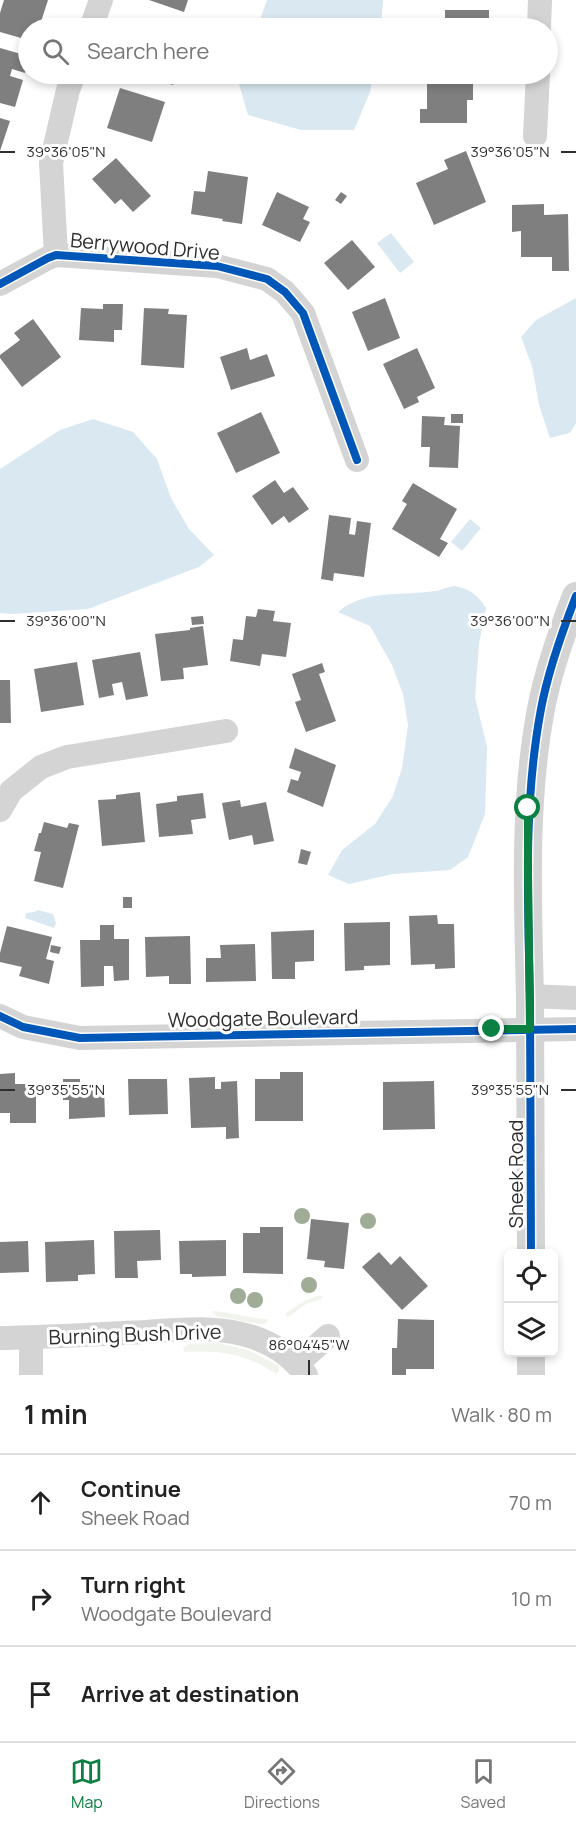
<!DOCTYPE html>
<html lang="en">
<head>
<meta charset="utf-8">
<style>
  body { margin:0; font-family:Manrope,sans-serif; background:#f6f6f6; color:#222 }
  .controls { position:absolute; right:18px; bottom:18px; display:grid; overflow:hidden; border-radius:9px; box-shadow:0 3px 9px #0003 }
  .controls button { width:54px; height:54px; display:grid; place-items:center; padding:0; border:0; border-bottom:2px solid #e0e0e0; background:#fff; color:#222; font:30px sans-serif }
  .stop { position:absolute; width:18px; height:18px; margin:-14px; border:4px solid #0b8043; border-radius:50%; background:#fff }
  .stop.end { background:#0b8043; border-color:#fff; box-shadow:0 2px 6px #0008 }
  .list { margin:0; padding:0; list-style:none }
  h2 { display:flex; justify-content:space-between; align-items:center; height:78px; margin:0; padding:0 24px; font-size:26px }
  h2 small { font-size:20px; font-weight:400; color:#767676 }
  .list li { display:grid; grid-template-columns:39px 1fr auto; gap:18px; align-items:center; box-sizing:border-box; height:96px; padding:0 24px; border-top:2px solid #e0e0e0 }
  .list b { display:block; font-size:22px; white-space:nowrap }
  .list p { margin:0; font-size:20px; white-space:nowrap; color:#767676 }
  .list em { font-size:20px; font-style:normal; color:#767676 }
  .icon { flex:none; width:33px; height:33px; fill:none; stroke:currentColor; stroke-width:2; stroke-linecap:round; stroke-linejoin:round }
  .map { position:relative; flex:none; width:576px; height:1375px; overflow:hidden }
  .search { position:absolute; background:#fff; box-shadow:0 3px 9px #0003; left:18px; right:18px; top:18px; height:66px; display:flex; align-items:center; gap:15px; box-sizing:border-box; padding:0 21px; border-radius:33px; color:#767676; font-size:22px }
  .sheet { height:366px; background:#fff }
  nav { display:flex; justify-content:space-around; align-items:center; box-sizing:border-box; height:84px; border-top:2px solid #e0e0e0; background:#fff; font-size:16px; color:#767676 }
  nav a { display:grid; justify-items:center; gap:3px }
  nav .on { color:#0b8043 }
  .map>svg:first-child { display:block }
  .green { fill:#f1f4ec }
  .water { fill:#dae9f1 }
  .building { fill:#7f7f7f }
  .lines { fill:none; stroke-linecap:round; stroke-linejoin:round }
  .minor { stroke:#d4d4d4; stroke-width:24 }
  .tertiary { stroke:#d4d4d4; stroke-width:28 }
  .cycleway-casing { stroke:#fff; stroke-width:11 }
  .cycleway { stroke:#0057b8; stroke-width:8 }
  .tree { fill:#a0ac95 }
  .route { stroke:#0b8043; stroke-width:8 }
  .ticks { fill:none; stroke:#2f2f2f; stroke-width:2 }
  .labels { text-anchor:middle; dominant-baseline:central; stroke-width:6; stroke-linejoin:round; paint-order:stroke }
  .street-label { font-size:20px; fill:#2f2f2f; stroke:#fff }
  .ticks-label { font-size:15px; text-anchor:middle; fill:#2f2f2f; stroke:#fff; stroke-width:6; stroke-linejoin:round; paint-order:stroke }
</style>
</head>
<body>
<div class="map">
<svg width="576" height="1375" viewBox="0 0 576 1375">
  <rect width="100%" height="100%" fill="#fff"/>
  <!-- green -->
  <g class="green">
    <path d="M317,1296H323L320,1300L306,1304L288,1317L285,1314L304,1301Z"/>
    <path d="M212,1311C232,1312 249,1319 268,1319L265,1324H259L216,1316Z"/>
    <path d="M218,1343L248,1350L279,1366V1371L276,1374C245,1353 220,1350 184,1352L183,1348L189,1344Z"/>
  </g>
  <!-- water -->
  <g class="water">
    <path d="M267,0H383L381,28H257Z"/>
    <path d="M243,74H373L370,92L354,130H301L248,115L239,84Z"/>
    <path d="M391,233L414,262L400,273L377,243Z"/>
    <path d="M576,298V423L570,433L550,438L539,405L532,366L521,337L536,320Z"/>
    <path d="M93,419L133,432L157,459L171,498L189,529L214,555L199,567L88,609L13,614L0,613V469L60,430Z"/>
    <path d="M470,519L481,528L462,551L451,542Z"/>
    <path d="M454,586C470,589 477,594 486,608L479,644L475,697L487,747L485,814L468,857L450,870L393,874L349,884L328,875L342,850L375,824L393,796L402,768L408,725L403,694L392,665L370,626L338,612C364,589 403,596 435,591C441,590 447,587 454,586Z"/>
    <path d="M38,910L53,914L56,923L54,928L25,918L26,913L34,912Z"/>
  </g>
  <!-- building -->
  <g class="building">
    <path d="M4,0H48L39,28H28V40L0,32V13Z"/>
    <path d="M149,0H188L184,12Z"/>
    <rect x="445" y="10" width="44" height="18"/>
    <path d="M0,48L28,56L25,73L12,69L10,76L23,80L15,107L0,103Z"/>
    <path d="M140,74H177L173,85Z"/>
    <path d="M427,76L473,77V100H467V123H420V109H427Z"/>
    <path d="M120,88L165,102L152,142L107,128Z"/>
    <path d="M0,118L10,121L0,151Z"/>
    <path d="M466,151L486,202L434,225L416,183L448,169L444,160Z"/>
    <path d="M116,158L151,196L133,212L121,199L115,204L92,179Z"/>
    <path d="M208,171L248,177L242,224L222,221L223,219L191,214L194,191L205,192Z"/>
    <path d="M277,192L309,207L303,219L310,222L300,242L262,225Z"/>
    <path d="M341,192L347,196L341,204L335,200Z"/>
    <path d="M544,204V215L568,214L569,271H552V257H521V231L512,232V205Z"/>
    <path d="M352,240L375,267L348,290L324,263Z"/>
    <path d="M385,298L400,338L368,351L352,312Z"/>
    <path d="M103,304H123L122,330H114V342L79,340L81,308L103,309Z"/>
    <path d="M144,308L169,309L168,314L187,315L184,368L141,365Z"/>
    <path d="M33,319L61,357L22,387L0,358V355L20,340L14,333Z"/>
    <path d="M247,348L250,360L267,354L275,376L231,390L220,357Z"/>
    <path d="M417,348L435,388L417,397L419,402L404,409L383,364Z"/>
    <path d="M261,412L280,453L236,473L217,433Z"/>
    <rect x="451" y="414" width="12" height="9"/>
    <path d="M422,416L445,417L444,425L460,426L458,468L429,467L430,447H421Z"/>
    <path d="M275,480L284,493L293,487L309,509L289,523L284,516L272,525L252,496Z"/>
    <path d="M413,483L457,509L440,539L448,543L439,557L392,529L407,504L402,501Z"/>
    <path d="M329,515L351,518L349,534L355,535L357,521L371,523L364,577L334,573L333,581L321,579Z"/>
    <path d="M258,609L275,611L273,621L291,623L286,657L262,654L260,666L230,661L233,639L243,640L246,616L256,617Z"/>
    <path d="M203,616L204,624L192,625L191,617Z"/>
    <path d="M203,626L208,665L183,668L184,679L161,681L155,634L190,630V628Z"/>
    <path d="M140,652L148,696L126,700L122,682L112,684L114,695L99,698L92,660Z"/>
    <path d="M77,662L84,705L41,712L34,669Z"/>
    <path d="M322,663L325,672L319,674L336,721L306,732L295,702L301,700L292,674Z"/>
    <path d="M0,680H10L11,723H0Z"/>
    <path d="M295,748L336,765L323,807L287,792L291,779L298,781L301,772L289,768Z"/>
    <path d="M140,792L145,842L102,846L98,800L116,799V795Z"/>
    <path d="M203,793L206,818L191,820L193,834L159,837L156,804L177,801V796Z"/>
    <path d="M240,800L241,807L266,802L274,841L254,845L252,835L229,840L222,803Z"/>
    <path d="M44,822L67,828L69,823L79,825L63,888L34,881L41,852L34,851L39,833H41Z"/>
    <path d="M301,849L311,852L307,865L298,863Z"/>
    <rect x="123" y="897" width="9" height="11"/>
    <path d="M437,915L438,924H454L455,968L435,969V964L411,965L409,916Z"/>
    <path d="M390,922V965L364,966V970L345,971L344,923Z"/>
    <path d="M100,925H114V939H129V980L114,981L113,966H104V986L81,987L80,940H100Z"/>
    <path d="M7,926L52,937L46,959L54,961L49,984L19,976L22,967L0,962V953Z"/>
    <path d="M314,930V961L295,962V979H272L271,932Z"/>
    <path d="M190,936L191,984H169V976L146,977L145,937Z"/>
    <path d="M255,944L256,981L206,982V958H221L220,945Z"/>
    <path d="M51,945L61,947L59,954L50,952Z"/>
    <path d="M280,1072H303V1121H255V1079H280Z"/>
    <path d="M15,1073V1084H36V1123H10V1113H0V1074Z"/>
    <path d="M215,1077V1089H221V1082L237,1081L239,1138L226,1139V1127L191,1128L189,1078Z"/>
    <path d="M63,1079H80V1083H90V1088L104,1087L105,1117L69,1119V1100H63Z"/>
    <path d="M128,1079H167L168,1114L129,1115Z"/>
    <path d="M434,1081L435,1129L383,1130V1082Z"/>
    <path d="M311,1219L349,1223L344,1269L324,1267L325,1261L307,1259Z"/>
    <path d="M260,1227H283V1274L243,1273V1233H260Z"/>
    <path d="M160,1230L161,1260L137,1261L138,1278H115L114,1231Z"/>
    <path d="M94,1240L95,1274L78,1275V1281L46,1282L45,1242Z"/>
    <path d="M226,1240V1276L192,1277V1274H180L179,1241Z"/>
    <path d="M28,1241L29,1272L0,1273V1242Z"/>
    <path d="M379,1252L391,1265L400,1256L428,1286L402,1310L362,1267Z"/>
    <path d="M398,1319L434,1320V1369H406V1375H392V1348H397Z"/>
  </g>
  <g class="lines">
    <!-- minor -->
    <g class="minor">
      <path d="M91,28L101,0"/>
      <path d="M539,28L540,0"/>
      <path d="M535,136L538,74"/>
      <path d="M56,255L51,163L68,90L74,74"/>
      <path d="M0,284L48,258L56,255L217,266L267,279L285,292L303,313L357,460"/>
      <path d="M0,810L11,791L41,767L67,757L226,731"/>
      <path d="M530,996L576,998"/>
      <path d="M0,1016L23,1027L80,1038L576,1029"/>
      <path d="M0,1338C49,1337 98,1334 146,1332C178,1330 211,1326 242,1334C267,1340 290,1354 306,1375"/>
      <path d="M31,1338V1375"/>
      <path d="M297,1364L328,1336"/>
    </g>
    <!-- tertiary -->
    <g class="tertiary">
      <path d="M531,1254C531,1169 531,1084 530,999C528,902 523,804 541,709C548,671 562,632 576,596"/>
      <path d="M531,1375V1352"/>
    </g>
    <!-- cycleway casing -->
    <g class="cycleway-casing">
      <g id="cycleway">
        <path d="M0,284L48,258L56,255L217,266L267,279L285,292L303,313L357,460"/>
        <path d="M0,1016L23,1027L80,1038L576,1029"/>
        <path d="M531,1254C531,1169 531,1084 530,999C528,902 523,804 541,709C548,671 562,632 576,596"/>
      </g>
    </g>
    <!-- cycleway -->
    <use href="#cycleway" class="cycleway"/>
  </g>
  <!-- trees -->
  <g class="tree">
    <circle cx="302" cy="1216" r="8"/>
    <circle cx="368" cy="1221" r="8"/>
    <circle cx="309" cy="1285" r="8"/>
    <circle cx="238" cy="1296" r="8"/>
    <circle cx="255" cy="1300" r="8"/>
  </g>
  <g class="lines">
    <!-- route -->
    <path class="route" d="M492,1029H530L528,873V808"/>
  </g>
  <!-- ticks -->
  <path class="ticks" d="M0,152H15M561,152H576M0,621H15M561,621H576M0,1090H15M561,1090H576M309,1360V1375"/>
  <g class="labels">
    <!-- street labels -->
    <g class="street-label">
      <text transform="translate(145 246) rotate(5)">Berrywood Drive</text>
      <text transform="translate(263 1018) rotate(-1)">Woodgate Boulevard</text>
      <text transform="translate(515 1174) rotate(-90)">Sheek Road</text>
      <text transform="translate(135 1334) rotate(-2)">Burning Bush Drive</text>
    </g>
  </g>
  <g class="ticks-label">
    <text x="66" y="157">39°36'05"N</text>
    <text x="510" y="157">39°36'05"N</text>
    <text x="66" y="626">39°36'00"N</text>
    <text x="510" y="626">39°36'00"N</text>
    <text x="66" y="1095">39°35'55"N</text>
    <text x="510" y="1095">39°35'55"N</text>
    <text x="309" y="1350">86°04'45"W</text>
  </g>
</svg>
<div class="controls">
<button><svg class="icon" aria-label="locate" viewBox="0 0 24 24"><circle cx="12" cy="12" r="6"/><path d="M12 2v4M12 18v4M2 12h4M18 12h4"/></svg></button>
<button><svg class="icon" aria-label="layers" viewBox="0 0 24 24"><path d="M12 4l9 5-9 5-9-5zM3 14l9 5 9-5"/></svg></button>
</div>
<div class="stop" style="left:528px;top:808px"></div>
<div class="stop end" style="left:492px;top:1029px"></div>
<div class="search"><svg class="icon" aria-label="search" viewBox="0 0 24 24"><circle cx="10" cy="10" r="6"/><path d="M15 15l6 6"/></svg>Search here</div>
</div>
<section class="sheet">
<h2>1 min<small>Walk · 80 m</small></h2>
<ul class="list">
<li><svg class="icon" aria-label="ahead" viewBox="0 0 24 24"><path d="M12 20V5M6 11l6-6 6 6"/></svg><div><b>Continue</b><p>Sheek Road</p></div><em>70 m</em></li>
<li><svg class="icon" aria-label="right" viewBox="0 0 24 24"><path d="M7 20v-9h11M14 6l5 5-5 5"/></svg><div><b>Turn right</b><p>Woodgate Boulevard</p></div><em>10 m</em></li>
<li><svg class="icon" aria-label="arrive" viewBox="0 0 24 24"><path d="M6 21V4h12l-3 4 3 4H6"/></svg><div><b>Arrive at destination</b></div></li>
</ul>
</section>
<nav>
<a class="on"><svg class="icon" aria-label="map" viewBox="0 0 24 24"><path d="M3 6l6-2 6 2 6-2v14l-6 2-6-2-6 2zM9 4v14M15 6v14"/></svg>Map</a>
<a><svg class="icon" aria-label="directions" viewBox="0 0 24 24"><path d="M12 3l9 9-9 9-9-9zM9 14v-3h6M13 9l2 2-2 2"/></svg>Directions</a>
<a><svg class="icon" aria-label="saved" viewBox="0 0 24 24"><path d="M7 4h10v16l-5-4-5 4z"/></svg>Saved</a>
</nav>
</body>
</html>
